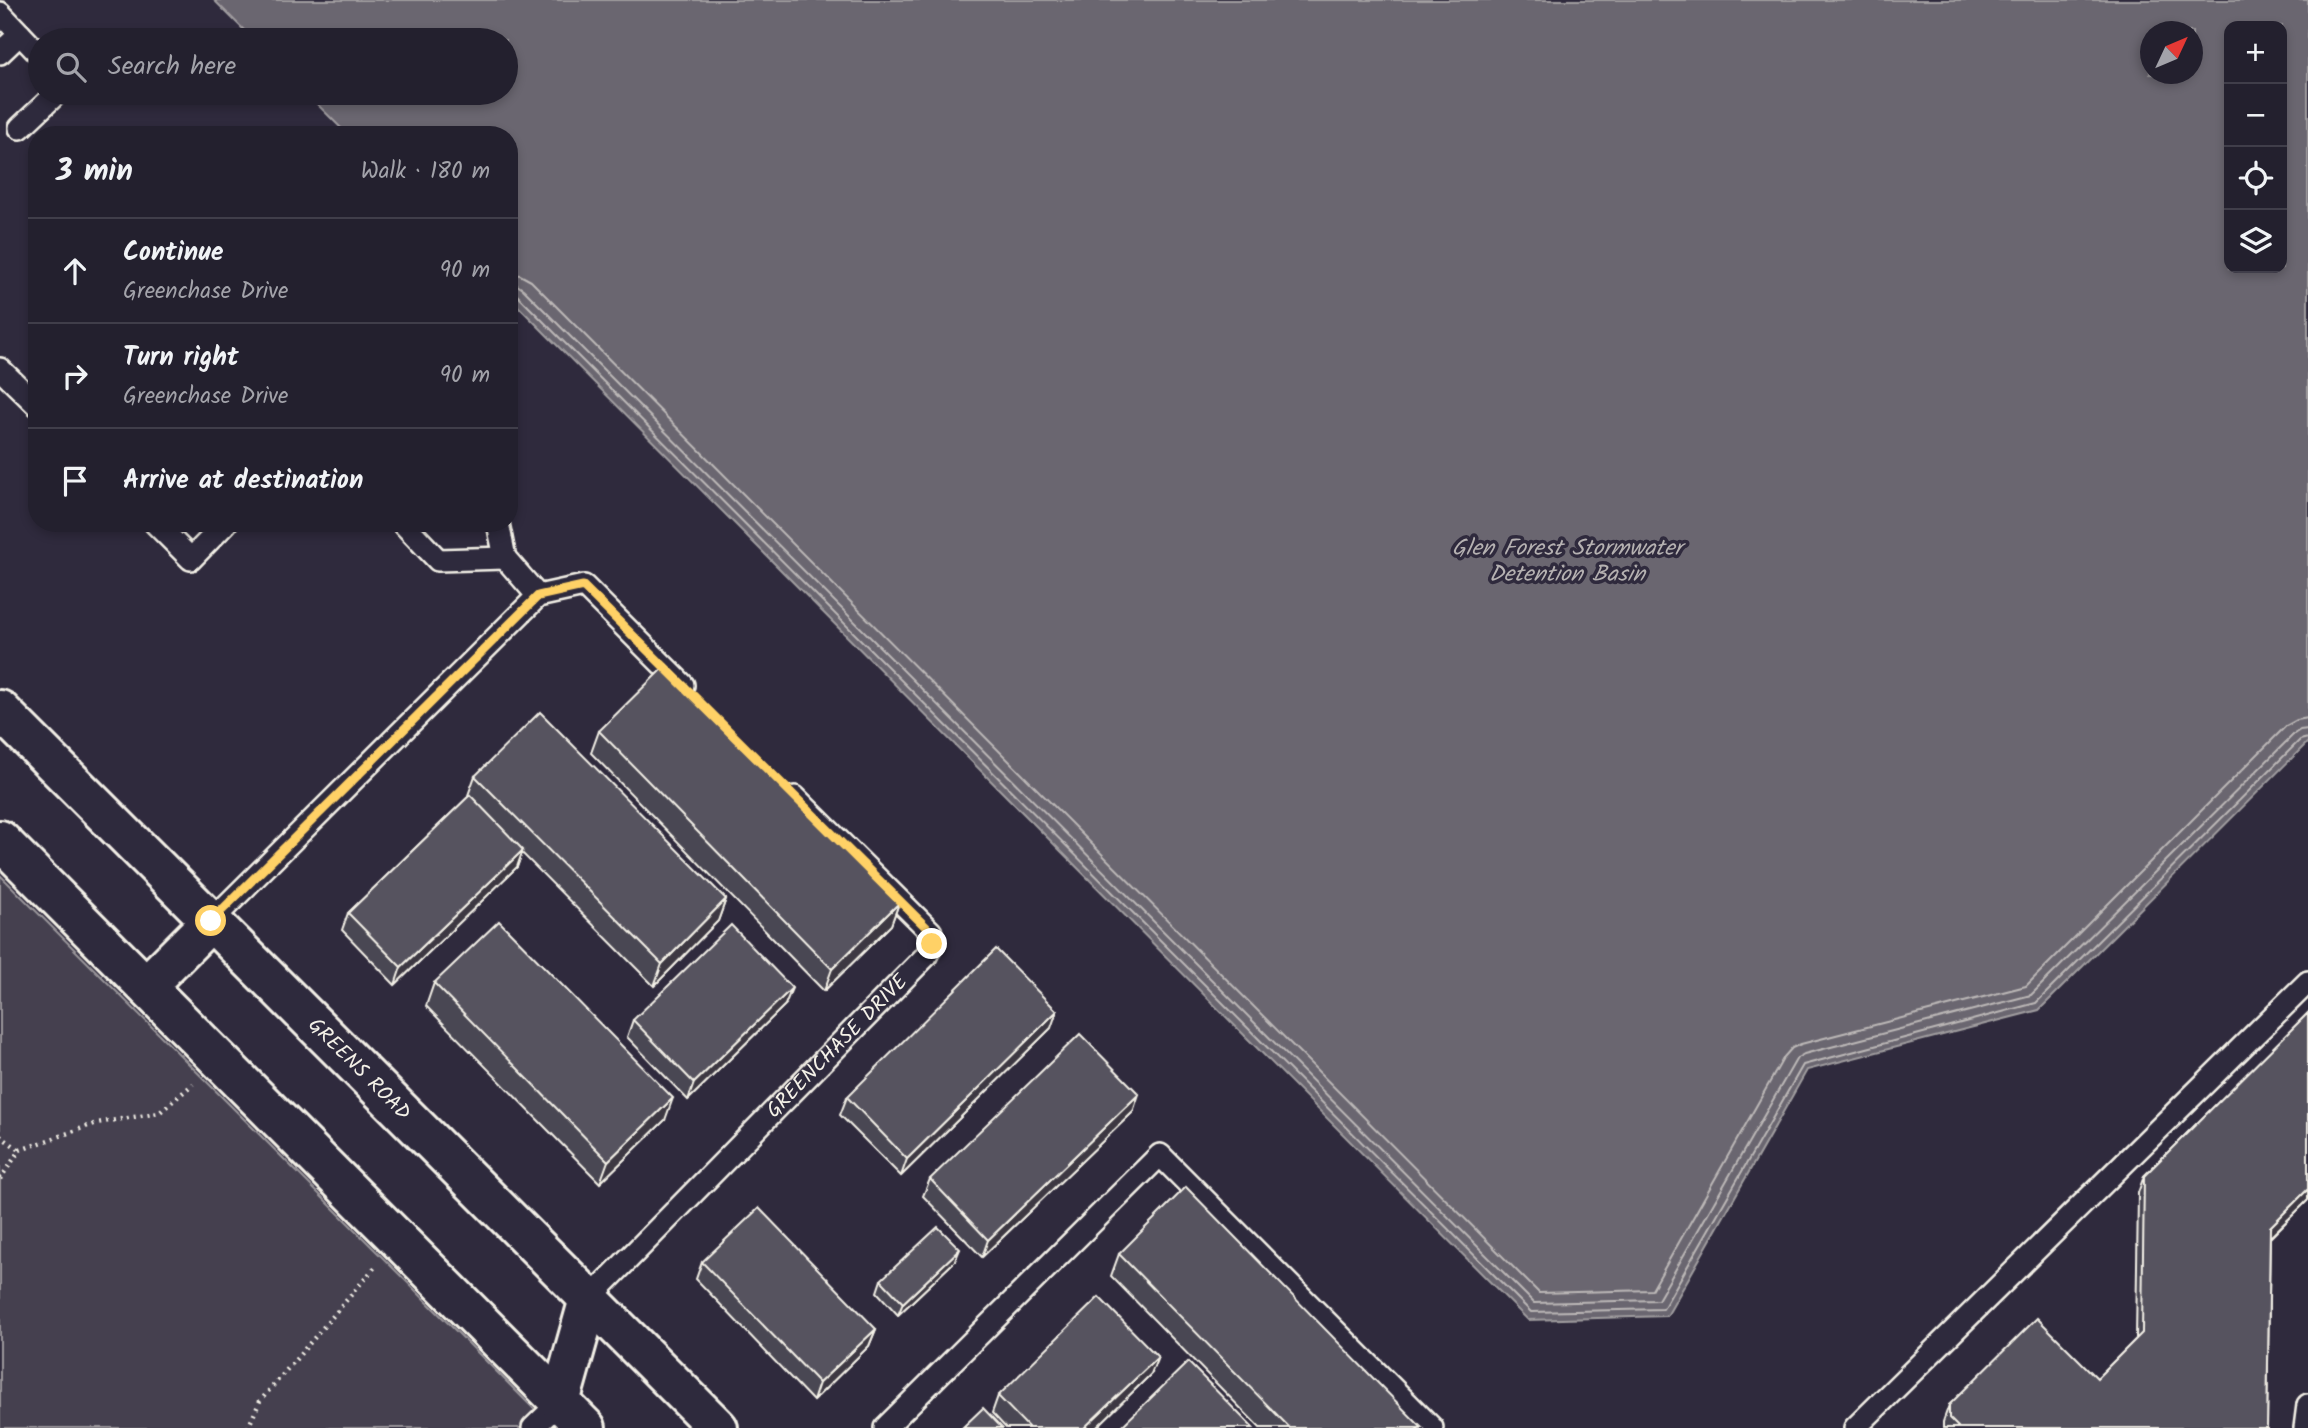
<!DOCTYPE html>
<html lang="en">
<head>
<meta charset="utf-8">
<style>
  body { margin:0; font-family:Kalam,sans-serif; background:#2b2836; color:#f1f3f6 }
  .controls { position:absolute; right:21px; top:21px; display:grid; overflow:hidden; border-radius:14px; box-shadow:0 4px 10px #0003 }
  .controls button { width:63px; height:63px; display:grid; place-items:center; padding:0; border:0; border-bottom:2px solid #403e4a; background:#23202e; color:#f1f3f6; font:35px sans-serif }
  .compass { position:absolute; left:2140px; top:21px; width:63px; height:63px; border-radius:50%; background:#23202e; box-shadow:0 4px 10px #0003; rotate:46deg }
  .stop { position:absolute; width:21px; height:21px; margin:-16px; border:5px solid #ffd166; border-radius:50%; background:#fff }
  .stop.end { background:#ffd166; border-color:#fff; box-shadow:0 2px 7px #0008 }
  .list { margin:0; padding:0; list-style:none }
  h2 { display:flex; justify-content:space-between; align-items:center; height:91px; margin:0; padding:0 28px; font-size:30px }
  h2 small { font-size:23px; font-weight:400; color:#a3a3aa }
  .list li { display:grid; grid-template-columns:46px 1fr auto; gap:21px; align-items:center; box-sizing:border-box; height:105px; padding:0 28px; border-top:2px solid #403e4a }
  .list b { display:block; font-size:26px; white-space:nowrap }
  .list p { margin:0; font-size:23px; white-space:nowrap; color:#a3a3aa }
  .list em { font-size:23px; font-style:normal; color:#a3a3aa }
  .icon { flex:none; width:38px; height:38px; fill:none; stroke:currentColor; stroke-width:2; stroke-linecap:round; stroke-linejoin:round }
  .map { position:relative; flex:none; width:2308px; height:1428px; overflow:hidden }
  .search { position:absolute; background:#23202e; box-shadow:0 4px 10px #0003; left:28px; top:28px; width:490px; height:77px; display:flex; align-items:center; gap:18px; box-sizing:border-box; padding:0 24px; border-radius:38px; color:#a3a3aa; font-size:26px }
  .panel { position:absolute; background:#23202e; box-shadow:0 4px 10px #0003; left:28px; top:126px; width:490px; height:406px; border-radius:28px }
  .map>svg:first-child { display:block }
  .green { fill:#454050; stroke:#9c989c; stroke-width:2 }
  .water { fill:#6a6670; stroke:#a19ea0; stroke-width:2; fill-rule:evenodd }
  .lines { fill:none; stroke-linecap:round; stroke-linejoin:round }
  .shore { stroke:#bdb9b8; stroke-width:2 }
  .service-casing { stroke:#f4f1e8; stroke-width:26 }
  .secondary-casing { stroke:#f4f1e8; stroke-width:44 }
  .path { stroke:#f4f1e8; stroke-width:4.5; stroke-dasharray:2 5; stroke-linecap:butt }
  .service { stroke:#2f2a3d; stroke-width:21 }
  .secondary { stroke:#2f2a3d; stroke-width:38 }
  .wall { fill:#4a4752; stroke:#f4f1e8; stroke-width:2 }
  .shaded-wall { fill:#3c3942; stroke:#f4f1e8; stroke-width:2 }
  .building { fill:#56525f; stroke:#f4f1e8; stroke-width:2 }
  .route { stroke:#ffd166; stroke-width:9 }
  .labels { text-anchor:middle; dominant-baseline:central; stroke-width:7; stroke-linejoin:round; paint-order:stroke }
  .street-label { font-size:21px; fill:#f4f1e8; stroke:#2f2a3d }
  .water-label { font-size:23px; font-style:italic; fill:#b6b2b2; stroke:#2f2a3d }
</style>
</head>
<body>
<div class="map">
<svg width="2308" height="1428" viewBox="0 0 2308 1428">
  <rect width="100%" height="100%" fill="#2f2a3d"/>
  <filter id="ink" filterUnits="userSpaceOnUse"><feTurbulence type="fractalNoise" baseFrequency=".0143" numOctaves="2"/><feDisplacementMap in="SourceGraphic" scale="14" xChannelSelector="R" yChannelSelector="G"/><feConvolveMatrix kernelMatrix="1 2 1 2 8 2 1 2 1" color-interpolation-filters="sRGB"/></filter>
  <g filter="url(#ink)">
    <!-- green -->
    <path class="green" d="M0,875L553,1428H0Z"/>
    <!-- water -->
    <path class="water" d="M214,0H2308V742L2039,1010L1807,1070L1667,1316L1528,1320L509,297V135H348L306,93H506V40H254ZM2229,26H2282V268H2229ZM2150,32H2192V74H2150Z"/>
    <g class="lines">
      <!-- shore -->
      <g class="shore">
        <path d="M509,273L520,275L531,281L1539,1293L1652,1290L1784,1057L1792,1048L1801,1044L2026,986L2286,726L2297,720L2308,718"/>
        <path d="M509,284L517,285L523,289L1534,1303L1658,1300L1797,1058L1804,1054L2031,995L2294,734L2300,730L2308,729"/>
        <path d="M509,293L517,295L1531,1312L1663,1309L1803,1065L2036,1003L2300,740L2308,738"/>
      </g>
      <!-- service casing -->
      <g class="service-casing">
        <g id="service">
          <path d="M0,13L40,55"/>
          <path d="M0,53L20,34"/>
          <path d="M20,128L57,93"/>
          <path d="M0,369L37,405"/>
          <path d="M155,523L191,559L226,523"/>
          <path d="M403,523L438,560L505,558"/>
          <path d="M498,523L505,558L538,596"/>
          <path d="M211,921L538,596L584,586L683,685"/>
          <path id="s1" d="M589,1299L926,956L932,944L931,932L795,797"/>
          <path d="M533,1428L560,1402"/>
          <path d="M885,1428L1160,1155L1432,1428"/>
          <path d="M1855,1428L2308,982"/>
          <path d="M2305,1428L2308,1405"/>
        </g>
      </g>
      <!-- secondary casing -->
      <g class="secondary-casing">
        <g id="secondary">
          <path id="s2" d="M0,710L718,1428"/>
          <path d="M0,840L586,1428"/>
          <path d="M146,986L211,921"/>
          <path d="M560,1402L589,1299"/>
        </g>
      </g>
      <!-- path -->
      <g class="path">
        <path d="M0,1136L20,1150"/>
        <path d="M0,1179L20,1150L97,1123L159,1113L193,1084"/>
        <path d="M248,1428L260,1401L375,1267"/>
      </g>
      <!-- service -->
      <use href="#service" class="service"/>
      <!-- secondary -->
      <use href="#secondary" class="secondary"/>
    </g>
    <!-- wall -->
    <g class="wall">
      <path d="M599,731L899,903L891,925L824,991L591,753Z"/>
      <path d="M475,776L726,899L718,921L654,986L522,853L517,867L395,985L342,930L348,913L467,798Z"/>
      <path d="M434,983L665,1120L600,1183L426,1006Z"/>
      <path d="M785,1005L688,1100L627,1037L633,1020Z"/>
      <path d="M2308,1013V1200L2270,1238L2267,1428H1943V1422L1949,1405L2097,1378L2136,1339L2138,1193L2144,1176Z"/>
      <path d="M1051,1028L901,1176L840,1115L847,1097Z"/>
      <path d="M1133,1112L982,1257L923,1196L930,1179Z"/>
      <path d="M1119,1254L1422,1428H1260L1111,1276Z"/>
      <path d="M955,1261L898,1315L877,1292L881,1280Z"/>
      <path d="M702,1262L876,1329L869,1346L813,1401L696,1279Z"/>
      <path d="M1151,1374L1096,1428H1006L992,1413L998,1396Z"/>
    </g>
    <!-- shaded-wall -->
    <g class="shaded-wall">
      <path d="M523,850L517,867L395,985L401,967Z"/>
      <path d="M726,899L718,921L654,986L662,964Z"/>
      <path d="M899,903L891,925L824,991L832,969Z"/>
      <path d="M792,988L785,1005L688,1100L694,1083Z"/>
      <path d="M1057,1011L1051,1028L901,1176L907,1159Z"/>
      <path d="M1139,1094L1133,1112L982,1257L988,1240Z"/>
      <path d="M673,1098L665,1120L600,1183L608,1161Z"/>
      <path d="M2308,1189V1200L2263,1244L2270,1227Z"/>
      <path d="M960,1249L955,1261L898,1315L903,1303Z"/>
      <path d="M876,1329L869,1346L813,1401L819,1383Z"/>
      <path d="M1158,1357L1151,1374L1096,1428H1084Z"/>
    </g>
    <!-- building -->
    <g class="building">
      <path d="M666,665L899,903L832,969L599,731Z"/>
      <path d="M540,712L726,899L662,964L475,776Z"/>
      <path d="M470,795L523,850L401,967L348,913Z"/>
      <path d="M499,921L673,1098L608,1161L434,983Z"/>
      <path d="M731,925L792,988L694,1083L633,1020Z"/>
      <path d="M996,949L1057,1011L907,1159L847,1097Z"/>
      <path d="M2308,1013V1189L2270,1227L2267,1428H1959L1949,1418V1405L2037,1318L2097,1378L2142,1333L2144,1176Z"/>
      <path d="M1080,1034L1139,1094L988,1240L930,1179Z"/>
      <path d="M1186,1187L1422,1428H1290L1119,1254Z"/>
      <path d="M759,1208L876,1329L819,1383L702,1262Z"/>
      <path d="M938,1227L960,1249L903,1303L881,1280Z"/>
      <path d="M1099,1297L1158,1357L1084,1428H1029L998,1396Z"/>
      <path d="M1188,1362L1253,1428H1126L1123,1425Z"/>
      <path d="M983,1408L1002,1428H962Z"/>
    </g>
  </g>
  <g class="lines" filter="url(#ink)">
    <!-- route -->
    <path class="route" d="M211,921L538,596L583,586L931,932L932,944"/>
  </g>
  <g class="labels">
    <!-- street labels -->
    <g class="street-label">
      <text stroke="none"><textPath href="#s1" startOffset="354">GREENCHASE DRIVE</textPath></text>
      <text stroke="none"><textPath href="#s2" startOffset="508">GREENS ROAD</textPath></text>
    </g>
    <!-- water labels -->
    <g class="water-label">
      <text x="1567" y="549">Glen Forest Stormwater<tspan x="1567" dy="26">Detention Basin</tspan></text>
    </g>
  </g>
</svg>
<div class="controls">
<button>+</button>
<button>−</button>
<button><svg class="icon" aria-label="locate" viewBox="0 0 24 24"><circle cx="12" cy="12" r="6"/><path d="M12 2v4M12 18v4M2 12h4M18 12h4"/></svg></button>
<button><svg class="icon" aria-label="layers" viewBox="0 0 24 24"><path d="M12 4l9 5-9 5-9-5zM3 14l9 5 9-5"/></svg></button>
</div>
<svg class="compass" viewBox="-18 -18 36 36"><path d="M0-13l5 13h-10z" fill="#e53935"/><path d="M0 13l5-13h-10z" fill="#a3a3aa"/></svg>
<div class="stop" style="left:211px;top:921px"></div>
<div class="stop end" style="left:932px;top:944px"></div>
<div class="search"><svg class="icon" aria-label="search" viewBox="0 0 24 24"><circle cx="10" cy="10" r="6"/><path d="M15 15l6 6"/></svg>Search here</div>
<section class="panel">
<h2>3 min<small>Walk · 180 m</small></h2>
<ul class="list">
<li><svg class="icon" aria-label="ahead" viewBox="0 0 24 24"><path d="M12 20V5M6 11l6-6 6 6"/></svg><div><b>Continue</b><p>Greenchase Drive</p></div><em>90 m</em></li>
<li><svg class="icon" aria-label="right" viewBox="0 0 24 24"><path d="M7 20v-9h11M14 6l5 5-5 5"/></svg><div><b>Turn right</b><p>Greenchase Drive</p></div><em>90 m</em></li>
<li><svg class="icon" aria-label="arrive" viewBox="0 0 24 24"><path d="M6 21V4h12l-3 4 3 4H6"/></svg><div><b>Arrive at destination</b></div></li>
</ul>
</section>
</div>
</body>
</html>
